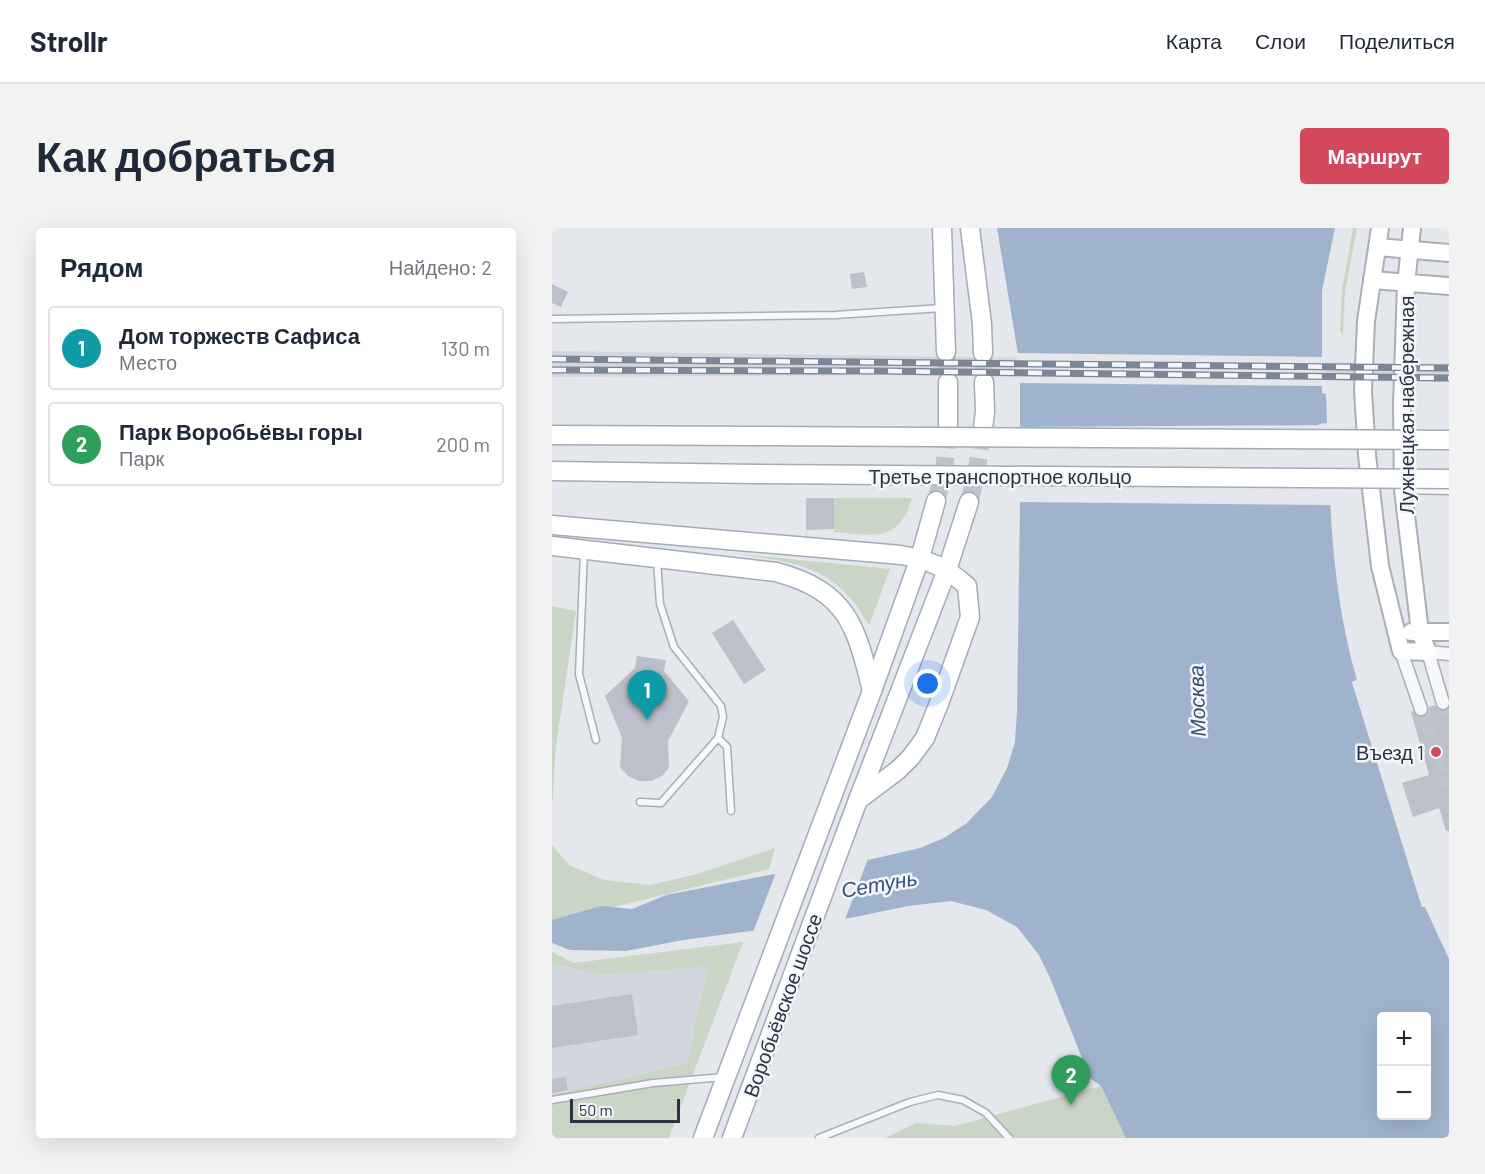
<!DOCTYPE html>
<html lang="ru">
<head>
<meta charset="utf-8">
<style>
  body { margin:0; font-family:Barlow,sans-serif; background:#f2f2f3; color:#1f2937 }
  .controls { position:absolute; right:18px; bottom:18px; display:grid; overflow:hidden; border-radius:6px; box-shadow:0 6px 24px #0002 }
  .controls button { width:54px; height:54px; display:grid; place-items:center; padding:0; border:0; border-bottom:2px solid #e0e1e3; background:#fff; color:#1f2937; font:30px sans-serif }
  .scale { position:absolute; left:18px; bottom:15px; width:110px; box-sizing:border-box; padding-left:6px; border:3px solid #2b3445; border-top:0; font-size:16px; line-height:21px; white-space:nowrap; color:#2b3445; -webkit-text-stroke:4px #f4f6f9; paint-order:stroke }
  .you { position:absolute; left:376px; top:456px; width:21px; height:21px; margin:-15px; border:4px solid #fff; border-radius:50%; background:#1a73e8; box-shadow:0 0 0 9px #1a73e833 }
  .badge { display:grid; place-items:center; width:39px; height:39px; border-radius:50%; background:#d1495b; color:#fff; font-size:20px; font-weight:700 }
  .pin { position:absolute; translate:-50% -50px; filter:drop-shadow(0 2px 3px #0008) }
  .pin::after { content:''; position:absolute; top:32px; width:21px; height:18px; background:inherit; clip-path:polygon(0 0,100% 0,50% 100%) }
  .list { margin:0; padding:0; list-style:none }
  h2 { display:flex; justify-content:space-between; align-items:center; height:78px; margin:0; padding:0 24px; font-size:26px }
  h2 small { font-size:20px; font-weight:400; color:#747a83 }
  .list li { display:grid; grid-template-columns:39px 1fr auto; gap:18px; align-items:center; box-sizing:border-box; height:84px; margin:0 12px 12px; padding:0 12px; border:2px solid #e0e1e3; border-radius:6px }
  .list b { display:block; font-size:22px; white-space:nowrap }
  .list p { margin:0; font-size:20px; white-space:nowrap; color:#747a83 }
  .list em { font-size:20px; font-style:normal; color:#747a83 }
  .map { position:relative; flex:none; width:897px; height:910px; overflow:hidden; border-radius:6px }
  header { display:flex; align-items:center; gap:36px; box-sizing:border-box; height:84px; padding:0 30px; background:#fff; border-bottom:2px solid #e0e1e3 }
  header strong { font-size:28px }
  nav { display:flex; gap:33px; margin-inline-start:auto; font-size:21px }
  .intro { display:flex; align-items:center; justify-content:space-between; box-sizing:border-box; height:144px; padding:0 36px }
  h1 { margin:0; font-size:42px }
  .button { padding:15px 27px; border-radius:6px; background:#d1495b; color:#fff; font-size:21px; font-weight:700 }
  main { display:flex; gap:36px; padding:0 36px }
  aside { flex:1; background:#fff; border-radius:6px; box-shadow:0 6px 24px #0002 }
  .map>svg:first-child { display:block }
  .built { fill:#d2d6de }
  .green { fill:#c9d6c5 }
  .water { fill:#9fb4cc; fill-rule:evenodd }
  .pier { fill:#e4e7ec }
  .building { fill:#bbc0ca }
  .lines { fill:none; stroke-linecap:round; stroke-linejoin:round }
  .street-tunnel { stroke:#bfc3cb; stroke-width:12; stroke-dasharray:12 6; stroke-linecap:butt }
  .primary-tunnel { stroke:#bfc3cb; stroke-width:18; stroke-dasharray:18 9; stroke-linecap:butt }
  .lane-casing { stroke:#a9aeb7; stroke-width:9 }
  .street-casing { stroke:#a9aeb7; stroke-width:15 }
  .secondary-casing { stroke:#a9aeb7; stroke-width:20 }
  .primary-casing { stroke:#a3abb8; stroke-width:21 }
  .lane { stroke:#f7f8fa; stroke-width:6 }
  .street { stroke:#f7f8fa; stroke-width:12 }
  .secondary { stroke:#fff; stroke-width:16 }
  .primary { stroke:#fff; stroke-width:18 }
  .rail-casing { stroke:#7d8696; stroke-width:7 }
  .rail { stroke:#f4f6f9; stroke-width:4.5; stroke-dasharray:14; stroke-linecap:butt }
  .primary-bridge-casing { stroke:#a3abb8; stroke-width:21; stroke-linecap:butt }
  .primary-bridge { stroke:#fff; stroke-width:18 }
  .poi-dot { fill:#d1495b; stroke:#f4f6f9; stroke-width:2 }
  .labels { text-anchor:middle; dominant-baseline:central; stroke-width:5; stroke-linejoin:round; paint-order:stroke }
  .street-label { font-size:20px; fill:#2b3445; stroke:#f4f6f9 }
  .poi-label { font-size:20px; fill:#2b3445; stroke:#f4f6f9; text-anchor:end }
  .water-label { font-size:21px; font-style:italic; fill:#34527a; stroke:#f4f6f9 }
</style>
</head>
<body>
<header>
<strong>Strollr</strong>
<nav><a>Карта</a><a>Слои</a><a>Поделиться</a></nav>
</header>
<div class="intro"><h1>Как добраться</h1><a class="button">Маршрут</a></div>
<main>
<aside>
<h2>Рядом<small>Найдено: 2</small></h2>
<ul class="list">
<li><span class="badge" style="background:#0f9aa8">1</span><div><b>Дом торжеств Сафиса</b><p>Место</p></div><em>130 m</em></li>
<li><span class="badge" style="background:#2e9e5b">2</span><div><b>Парк Воробьёвы горы</b><p>Парк</p></div><em>200 m</em></li>
</ul>
</aside>
<div class="map">
<svg width="897" height="910" viewBox="0 0 897 910">
  <rect width="100%" height="100%" fill="#e4e7ec"/>
  <!-- built -->
  <g class="built">
    <path d="M0,123L897,136V154L327,147L0,149Z"/>
    <path d="M0,735L50,747L156,739L135,835L0,867Z"/>
  </g>
  <!-- green -->
  <g class="green">
    <path d="M801,0H805L793,64L791,108L788,103L790,63Z"/>
    <path d="M282,270H360C346,316 321,307 282,304Z"/>
    <path d="M178,325L338,341L317,397C308,383 298,367 285,357C257,333 214,331 178,325Z"/>
    <path d="M0,378L24,383L4,518L0,578Z"/>
    <path d="M0,617L17,637L52,652L98,657L145,646L223,620L217,641L0,694Z"/>
    <path d="M191,714L117,910H0V867L135,835L156,739L50,747L0,735V724L22,735Z"/>
    <path d="M549,858L574,910H333L364,895L403,898Z"/>
  </g>
  <!-- water -->
  <path class="water" d="M445,0H783L770,63V165L774,166L775,195L767,196L770,267H778C780,327 788,395 805,452L800,454L870,679H873L897,731V910H574L549,858L538,850L498,750L487,727L465,699L434,682L399,673L356,678L298,690L131,712L74,723L18,722L0,715V692L49,678L80,681L114,667L217,647L316,632L368,620L392,610L415,595L440,569L455,540L463,514L465,484L468,274V138ZM830,788H874V888H830Z"/>
  <!-- pier -->
  <g class="pier">
    <path d="M463,125L772,129L773,158L465,155Z"/>
    <path d="M778,197L770,198L773,264L780,265L781,277L465,274V199Z"/>
    <path d="M808,451L807,454L804,456L872,676L876,677L873,679H870L800,454Z"/>
    <path d="M317,628L292,694L200,707L225,642Z"/>
  </g>
  <!-- building -->
  <g class="building">
    <path d="M312,44L315,59L300,61L298,46Z"/>
    <path d="M0,56L16,64L9,79L0,75Z"/>
    <path d="M254,270H282V301L254,302Z"/>
    <path d="M181,392L214,442L192,456L160,405Z"/>
    <path d="M85,428L114,432L112,443L137,473L116,513L117,540L110,548L99,553H87L76,548L68,539L70,510L53,468L83,440Z"/>
    <path d="M883,477L889,483L897,481V603H894L887,580L861,589L850,555L877,547L859,484L861,483L867,489H871L876,486L877,479Z"/>
    <path d="M80,766L86,807L0,820V778Z"/>
    <path d="M14,849L16,862L0,865V851Z"/>
  </g>
  <g class="lines">
    <!-- street-tunnel -->
    <g class="street-tunnel">
      <path d="M891,475L897,493"/>
      <path d="M869,481L897,564"/>
    </g>
    <!-- primary-tunnel -->
    <g class="primary-tunnel">
      <path d="M394,124L396,154"/>
      <path d="M431,125L432,154"/>
      <path d="M384,273L392,245L396,200"/>
      <path d="M417,274L424,248L431,200"/>
    </g>
    <!-- lane casing -->
    <g class="lane-casing">
      <g id="lane">
        <path d="M0,91L283,87L390,80"/>
        <path d="M852,262L897,263"/>
        <path d="M32,323L27,446L44,512"/>
        <path d="M166,510L175,519L179,583"/>
        <path d="M88,574L109,575L166,510L171,489L169,478L122,419L108,376L105,332"/>
        <path d="M0,872L101,855L172,849"/>
        <path d="M267,910L358,874L386,867L411,872L434,885L457,910"/>
      </g>
    </g>
    <!-- street casing -->
    <g class="street-casing">
      <g id="street">
        <path d="M849,423L869,481"/>
        <path d="M891,475L876,424L897,426"/>
      </g>
    </g>
    <!-- secondary casing -->
    <g class="secondary-casing">
      <g id="secondary">
        <path d="M828,0L814,93L811,163L815,227L828,338L849,423L876,424L868,404L851,262L850,178L854,56L860,0"/>
        <path d="M825,19L897,25"/>
        <path d="M820,52L897,58"/>
        <path d="M859,404H897"/>
      </g>
    </g>
    <!-- primary casing -->
    <g class="primary-casing">
      <g id="primary">
        <path d="M390,0L394,124"/>
        <path d="M418,0L430,96L431,125"/>
        <path d="M396,154V200"/>
        <path d="M431,200L433,184L432,154"/>
        <path d="M0,207L205,208"/>
        <path d="M0,243L206,246"/>
        <path d="M0,297L349,327C378,332 393,339 415,358L418,389L388,473L373,510L359,529L346,542L306,572"/>
        <path d="M0,318L224,344C295,363 304,397 320,463"/>
        <path d="M151,910L320,463L368,330L384,273"/>
        <path d="M180,910L306,572L395,342L417,274"/>
      </g>
    </g>
    <!-- lane -->
    <use href="#lane" class="lane"/>
    <!-- street -->
    <use href="#street" class="street"/>
    <!-- secondary -->
    <use href="#secondary" class="secondary"/>
    <!-- primary -->
    <use href="#primary" class="primary"/>
    <!-- rail casing -->
    <g class="rail-casing">
      <g id="rail">
        <path d="M0,131L897,140"/>
        <path d="M0,142L327,143L897,150"/>
      </g>
    </g>
    <!-- rail -->
    <use href="#rail" class="rail"/>
    <!-- primary-bridge casing -->
    <g class="primary-bridge-casing">
      <g id="primary-bridge">
        <path d="M205,208L897,212"/>
        <path d="M206,246L897,251"/>
      </g>
    </g>
    <!-- primary-bridge -->
    <use href="#primary-bridge" class="primary-bridge"/>
  </g>
  <!-- markers -->
  <circle class="poi-dot" cx="884" cy="524" r="6"/>
  <g class="labels">
    <!-- street labels -->
    <g class="street-label">
      <text transform="translate(854 177) rotate(-90)">Лужнецкая набережная</text>
      <text x="448" y="248">Третье транспортное кольцо</text>
      <text transform="translate(230 777) rotate(-70)">Воробьёвское шоссе</text>
    </g>
    <!-- poi labels -->
    <g class="poi-label">
      <text x="872" y="524">Въезд 1</text>
    </g>
    <!-- water labels -->
    <g class="water-label">
      <text transform="translate(644 473) rotate(-92)">Москва</text>
      <text transform="translate(327 655) rotate(-10)">Сетунь</text>
    </g>
  </g>
</svg>
<div class="controls">
<button>+</button>
<button>−</button>
</div>
<div class="scale">50 m</div>
<div class="you"></div>
<div class="pin badge" style="left:95px;top:492px;background:#0f9aa8">1</div>
<div class="pin badge" style="left:519px;top:877px;background:#2e9e5b">2</div>
</div>
</main>
</body>
</html>
